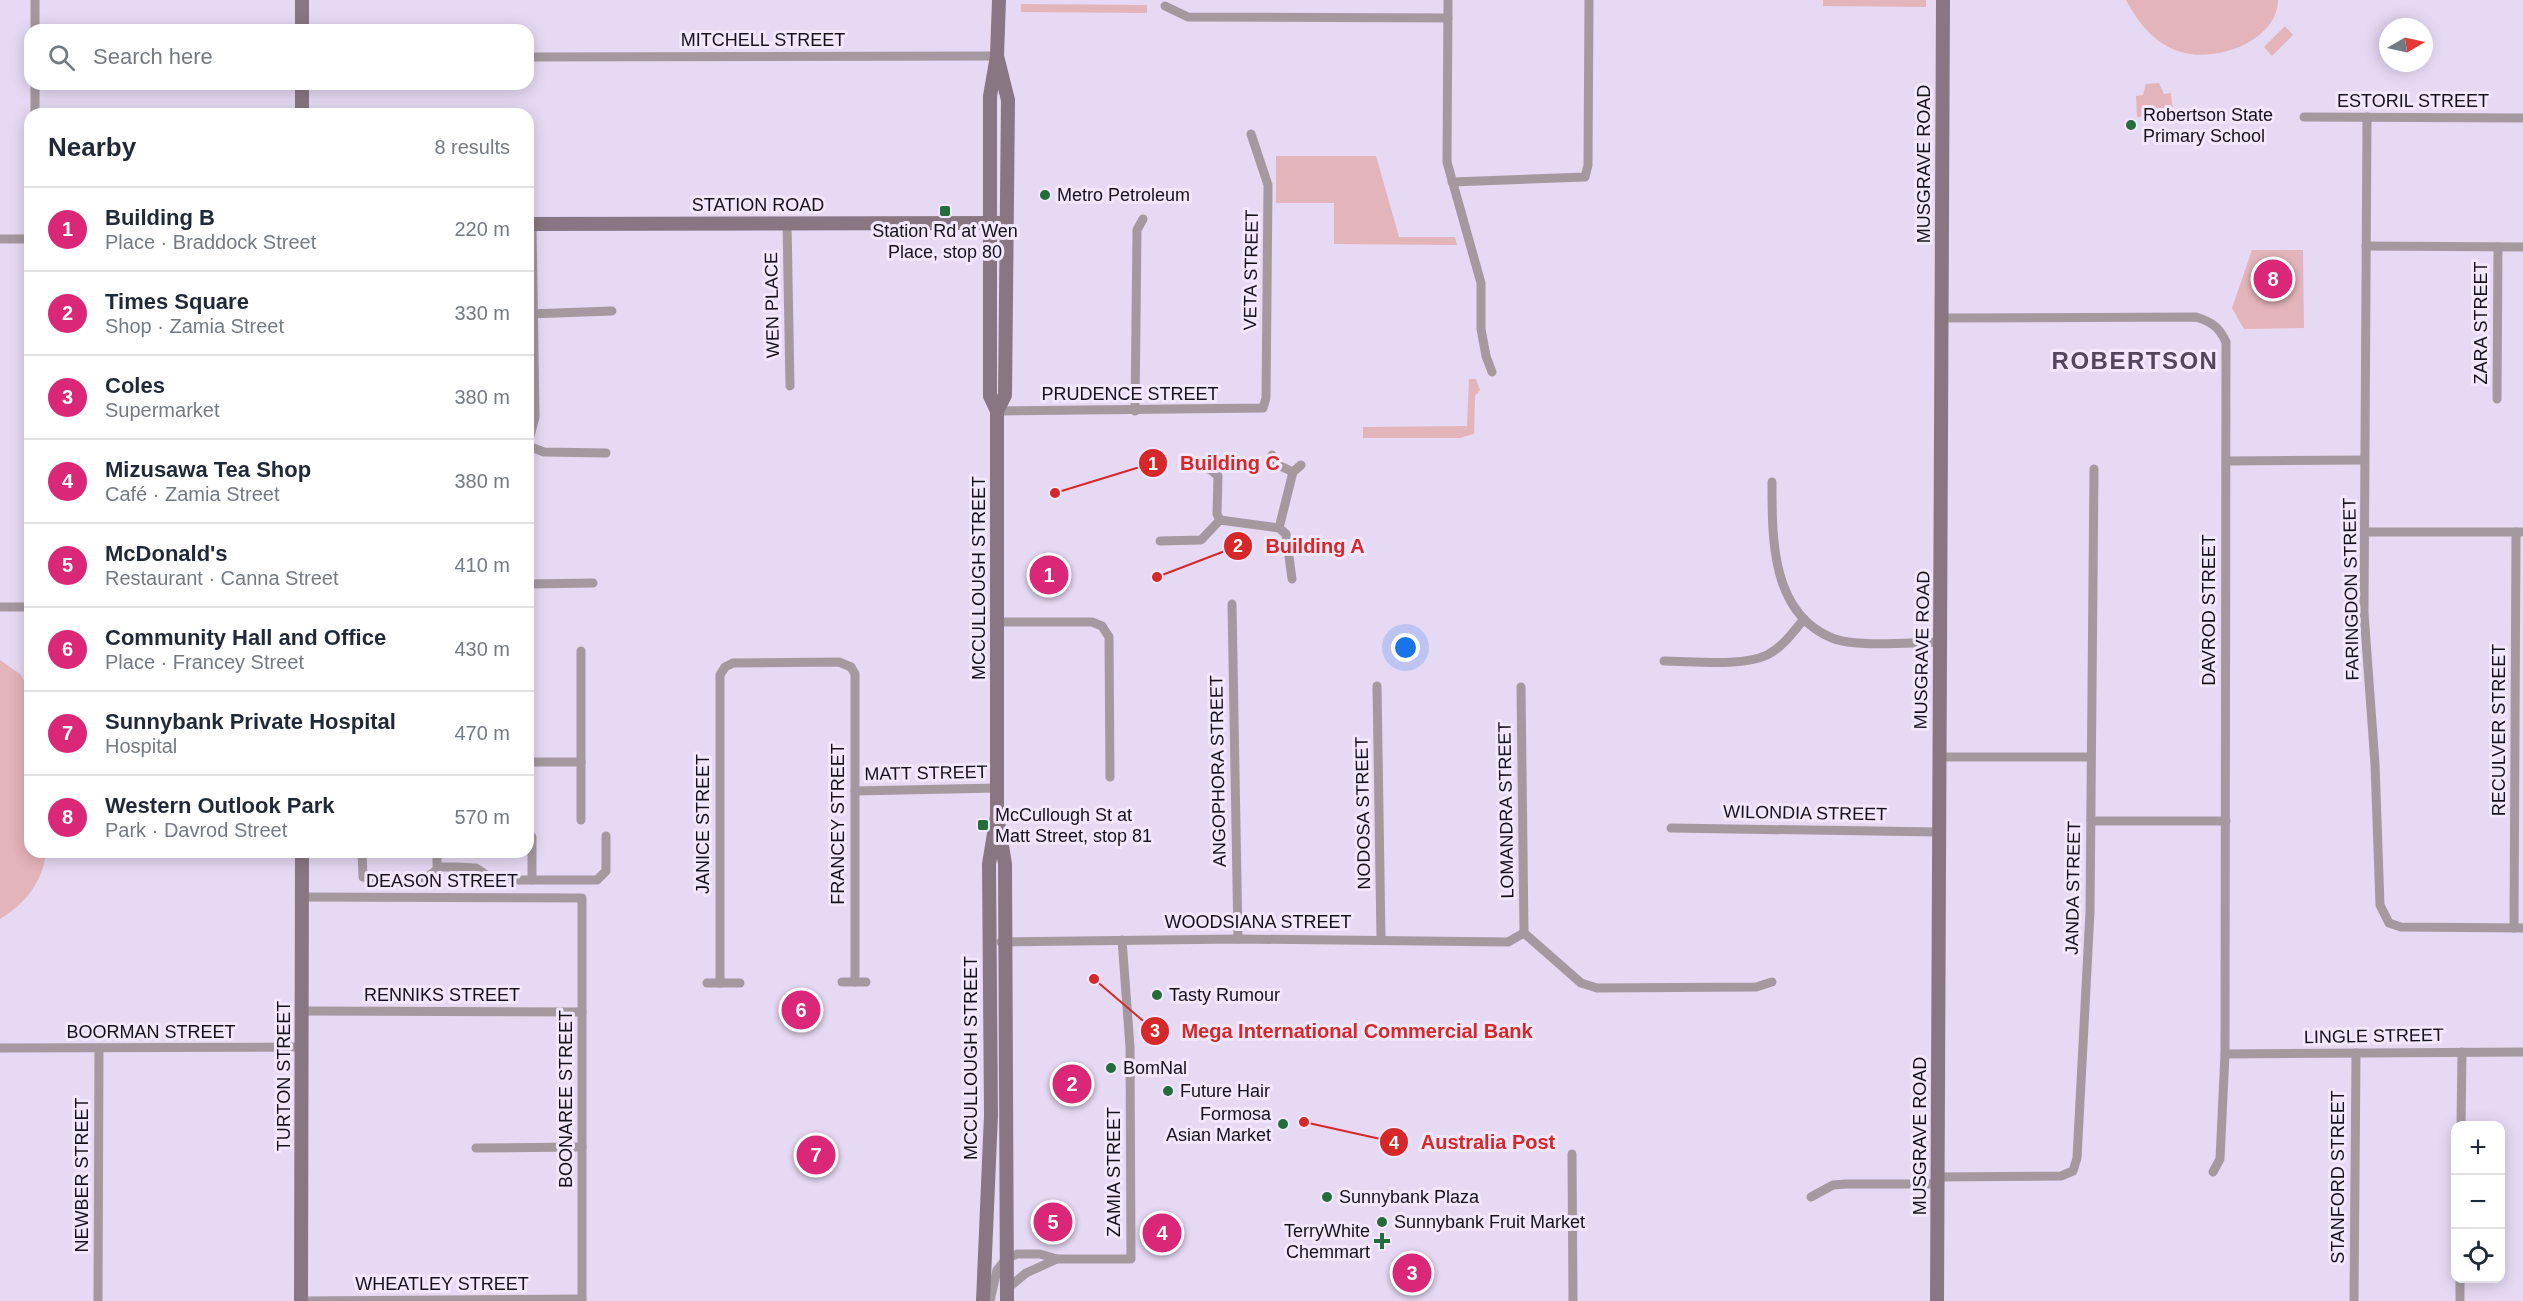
<!DOCTYPE html>
<html lang="en">
<head>
<meta charset="utf-8">
<style>
  body { margin:0; font-family:Helvetica,sans-serif; background:#f2f2f3; color:#1f2937 }
  .controls { position:absolute; right:18px; bottom:18px; display:grid; overflow:hidden; border-radius:12px; box-shadow:0 3px 15px #0003 }
  .controls button { width:54px; height:54px; display:grid; place-items:center; padding:0; border:0; border-bottom:2px solid #e0e1e3; background:#fff; color:#1f2937; font:30px sans-serif }
  .compass { position:absolute; left:2379px; top:18px; width:54px; height:54px; border-radius:50%; background:#fff; box-shadow:0 3px 15px #0003; rotate:81deg }
  .you { position:absolute; left:1406px; top:648px; width:21px; height:21px; margin:-15px; border:4px solid #fff; border-radius:50%; background:#1a73e8; box-shadow:0 0 0 9px #1a73e833 }
  .badge { display:grid; place-items:center; width:39px; height:39px; border-radius:50%; background:#db2777; color:#fff; font-size:20px; font-weight:700 }
  .pin { position:absolute; translate:-50% -50%; border:3px solid #fff; box-shadow:0 2px 6px #0006 }
  .list { margin:0; padding:0; list-style:none }
  h2 { display:flex; justify-content:space-between; align-items:center; height:78px; margin:0; padding:0 24px; font-size:26px }
  h2 small { font-size:20px; font-weight:400; color:#747a83 }
  .list li { display:grid; grid-template-columns:39px 1fr auto; gap:18px; align-items:center; box-sizing:border-box; height:84px; padding:0 24px; border-top:2px solid #e0e1e3 }
  .list b { display:block; font-size:22px; white-space:nowrap }
  .list p { margin:0; font-size:20px; white-space:nowrap; color:#747a83 }
  .list em { font-size:20px; font-style:normal; color:#747a83 }
  .icon { flex:none; width:33px; height:33px; fill:none; stroke:currentColor; stroke-width:2; stroke-linecap:round; stroke-linejoin:round }
  .map { position:relative; flex:none; width:2523px; height:1301px; overflow:hidden }
  .search { position:absolute; background:#fff; box-shadow:0 3px 15px #0003; left:24px; top:24px; width:510px; height:66px; display:flex; align-items:center; gap:15px; box-sizing:border-box; padding:0 21px; border-radius:18px; color:#747a83; font-size:22px }
  .panel { position:absolute; background:#fff; box-shadow:0 3px 15px #0003; left:24px; top:108px; width:510px; height:750px; border-radius:18px }
  .map>svg:first-child { display:block }
  .green { fill:#e3b4b9 }
  .lines { fill:none; stroke-linecap:round; stroke-linejoin:round }
  .street { stroke:#a599a0; stroke-width:9 }
  .secondary { stroke:#887782; stroke-width:14 }
  .poi-dot { fill:#246c39; stroke:#f2e7fd; stroke-width:2 }
  .labels { text-anchor:middle; dominant-baseline:central; stroke-width:6; stroke-linejoin:round; paint-order:stroke }
  .street-label { font-size:18px; fill:#15111a; stroke:#f2e7fd }
  .poi-label { font-size:18px; fill:#15111a; stroke:#f2e7fd; text-anchor:start }
  .district-label { font-size:24px; font-weight:bold; letter-spacing:1.5px; fill:#52475e; stroke:#f2e7fd }
  .leader { fill:none; stroke:#d62828; stroke-width:2 }
  .callout-dot { fill:#d62828; stroke:#f2e7fd; stroke-width:2 }
  .mark-label { font-size:18px; text-anchor:middle; font-weight:bold; fill:#fff }
  .callout-label { font-size:20px; text-anchor:middle; font-weight:bold; fill:#d62828; stroke:#f2e7fd; stroke-width:6; stroke-linejoin:round; paint-order:stroke }
</style>
</head>
<body>
<div class="map">
<svg width="2523" height="1301" viewBox="0 0 2523 1301">
  <rect width="100%" height="100%" fill="#e6d9f4"/>
  <!-- green -->
  <g class="green">
    <path d="M1823,0H1926V7L1823,6Z"/>
    <path d="M2126,0H2278C2278,41 2215,63 2181,52C2154,44 2138,22 2126,0Z"/>
    <path d="M1021,4L1147,5V13L1021,12Z"/>
    <path d="M2285,26L2293,35L2272,56L2264,47Z"/>
    <path d="M2159,83L2164,94L2171,93L2173,115L2137,117L2136,96L2143,95L2146,84Z"/>
    <path d="M1276,156H1376L1399,237H1455L1457,245L1334,244V203H1276Z"/>
    <path d="M2252,250H2303L2304,328L2244,329L2232,308Z"/>
    <path d="M1469,379H1476L1480,390L1475,396L1474,434L1460,438H1363V427L1467,426Z"/>
    <path d="M0,660L20,674L30,689V852H46C43,882 25,904 0,919Z"/>
  </g>
  <g class="lines">
    <!-- street -->
    <g class="street">
      <path d="M1448,0L1447,162L1481,283V329L1486,356L1492,372"/>
      <path d="M1165,6L1188,17L1448,18"/>
      <path d="M35,30V0"/>
      <path d="M528,57L997,56"/>
      <path d="M35,114V84"/>
      <path d="M2304,117L2523,118"/>
      <path d="M2367,117L2364,613L2375,764L2380,905L2389,923L2401,927L2523,928"/>
      <path d="M1452,182L1585,177L1588,165L1589,0"/>
      <path d="M787,223L790,386"/>
      <path d="M0,239H30"/>
      <path d="M2366,246L2523,247"/>
      <path d="M528,314L612,311"/>
      <path d="M1941,318L2196,317C2212,322 2219,327 2226,342L2225,1054L2220,1159L2213,1172"/>
      <path d="M2497,399L2498,247"/>
      <path d="M997,411L1263,408L1266,398L1268,185L1251,134"/>
      <path d="M1135,411L1137,230L1143,219"/>
      <path d="M528,443L535,417L532,224"/>
      <path d="M528,446L544,452L606,453"/>
      <path d="M1272,455L1276,464L1293,472"/>
      <path d="M2227,461L2364,460"/>
      <path d="M1189,462L1211,470L1218,476L1217,514L1220,520"/>
      <path d="M1772,482C1772,538 1771,613 1832,638C1856,648 1914,642 1942,642"/>
      <path d="M1279,528L1293,472L1301,465"/>
      <path d="M2365,532H2523"/>
      <path d="M1160,541L1201,540L1220,520L1279,528L1286,534L1292,579"/>
      <path d="M528,584L593,583"/>
      <path d="M1232,604L1238,939"/>
      <path d="M0,607H30"/>
      <path d="M998,622H1092L1102,626L1109,637L1110,777"/>
      <path d="M1664,661C1692,661 1742,667 1767,655C1783,647 1793,632 1804,619"/>
      <path d="M1377,686L1381,939"/>
      <path d="M1521,687L1524,933"/>
      <path d="M1938,757H2090"/>
      <path d="M528,762H581"/>
      <path d="M855,791L997,788"/>
      <path d="M581,820V651"/>
      <path d="M2091,821H2226"/>
      <path d="M1671,828L1938,832"/>
      <path d="M362,852L363,877L370,879L426,878L441,867H457L476,868L494,880H597L606,871V836"/>
      <path d="M437,872V852"/>
      <path d="M532,880V837"/>
      <path d="M302,897L582,898V1301"/>
      <path d="M2514,928L2516,532"/>
      <path d="M1524,933L1581,983L1597,988L1756,987L1772,982"/>
      <path d="M1001,942L1238,939L1508,942L1524,933"/>
      <path d="M842,982H866"/>
      <path d="M707,983H740"/>
      <path d="M720,983V675L725,667L733,663L839,662L851,667L855,674V982"/>
      <path d="M302,1011L582,1012"/>
      <path d="M0,1048L302,1047"/>
      <path d="M2225,1054L2523,1052"/>
      <path d="M2461,1126L2462,1052"/>
      <path d="M476,1148L582,1147"/>
      <path d="M1572,1154L1573,1301"/>
      <path d="M1938,1177L2061,1176L2073,1171L2077,1158L2090,912L2094,469"/>
      <path d="M1811,1197L1833,1185L1846,1184H1938"/>
      <path d="M1007,1289L1026,1273L1057,1259"/>
      <path d="M98,1301L99,1049"/>
      <path d="M301,1301L582,1299"/>
      <path d="M990,1301L997,1270L1006,1259L1017,1254H1040L1057,1259H1131L1130,1047L1122,940"/>
      <path d="M2354,1301L2356,1053"/>
      <path d="M2460,1301V1278"/>
    </g>
    <!-- secondary -->
    <g class="secondary">
      <path d="M302,0V30"/>
      <path d="M302,114V84"/>
      <path d="M528,224L1006,223"/>
      <path d="M997,411L990,396V96L997,56L999,0"/>
      <path d="M999,827L1005,864L1007,1301"/>
      <path d="M301,1301L302,852"/>
      <path d="M983,1301L991,1115L989,864L997,816V411L1005,395L1008,100L997,56"/>
      <path d="M1937,1301L1943,0"/>
    </g>
  </g>
  <!-- markers -->
  <g class="poi-dot">
    <circle cx="2131" cy="125" r="6"/>
    <circle cx="1045" cy="195" r="6"/>
    <rect x="939" y="205" width="12" height="12" rx="3"/>
    <rect x="977" y="819" width="12" height="12" rx="3"/>
    <circle cx="1157" cy="995" r="6"/>
    <circle cx="1111" cy="1068" r="6"/>
    <circle cx="1168" cy="1091" r="6"/>
    <circle cx="1283" cy="1124" r="6"/>
    <circle cx="1327" cy="1197" r="6"/>
    <circle cx="1382" cy="1222" r="6"/>
    <path d="M1379 1232h6v6h6v6h-6v6h-6v-6h-6v-6h6z"/>
  </g>
  <g class="labels">
    <!-- street labels -->
    <g class="street-label">
      <text x="763" y="40">MITCHELL STREET</text>
      <text x="2413" y="101">ESTORIL STREET</text>
      <text transform="translate(1924 164) rotate(-90)">MUSGRAVE ROAD</text>
      <text x="758" y="205">STATION ROAD</text>
      <text transform="translate(1251 270) rotate(-89)">VETA STREET</text>
      <text transform="translate(772 305) rotate(-91)">WEN PLACE</text>
      <text transform="translate(2481 323) rotate(-90)">ZARA STREET</text>
      <text x="1130" y="394">PRUDENCE STREET</text>
      <text transform="translate(979 578) rotate(-90)">MCCULLOUGH STREET</text>
      <text transform="translate(2351 589) rotate(-91)">FARINGDON STREET</text>
      <text transform="translate(2209 610) rotate(-90)">DAVROD STREET</text>
      <text transform="translate(1922 650) rotate(-89)">MUSGRAVE ROAD</text>
      <text transform="translate(2499 730) rotate(-90)">RECULVER STREET</text>
      <text transform="translate(1218 771) rotate(-91)">ANGOPHORA STREET</text>
      <text transform="translate(926 773) rotate(-1)">MATT STREET</text>
      <text transform="translate(1506 810) rotate(-91)">LOMANDRA STREET</text>
      <text transform="translate(1363 813) rotate(-91)">NODOSA STREET</text>
      <text transform="translate(1805 813) rotate(1)">WILONDIA STREET</text>
      <text transform="translate(703 824) rotate(-90)">JANICE STREET</text>
      <text transform="translate(838 824) rotate(-90)">FRANCEY STREET</text>
      <text x="442" y="881">DEASON STREET</text>
      <text transform="translate(2073 888) rotate(-89)">JANDA STREET</text>
      <text x="1258" y="922">WOODSIANA STREET</text>
      <text x="442" y="995">RENNIKS STREET</text>
      <text x="151" y="1032">BOORMAN STREET</text>
      <text transform="translate(2374 1036) rotate(-1)">LINGLE STREET</text>
      <text transform="translate(971 1058) rotate(-90)">MCCULLOUGH STREET</text>
      <text transform="translate(284 1076) rotate(-90)">TURTON STREET</text>
      <text transform="translate(566 1099) rotate(-90)">BOONAREE STREET</text>
      <text transform="translate(1920 1136) rotate(-90)">MUSGRAVE ROAD</text>
      <text transform="translate(1114 1172) rotate(-90)">ZAMIA STREET</text>
      <text transform="translate(82 1175) rotate(-90)">NEWBER STREET</text>
      <text transform="translate(2338 1177) rotate(-90)">STANFORD STREET</text>
      <text x="442" y="1284">WHEATLEY STREET</text>
    </g>
    <!-- poi labels -->
    <g class="poi-label">
      <text x="2143" y="115">Robertson State<tspan x="2143" dy="21">Primary School</tspan></text>
      <text x="1057" y="195">Metro Petroleum</text>
      <text x="945" y="231" text-anchor="middle">Station Rd at Wen<tspan x="945" dy="21">Place, stop 80</tspan></text>
      <text x="995" y="815">McCullough St at<tspan x="995" dy="21">Matt Street, stop 81</tspan></text>
      <text x="1169" y="995">Tasty Rumour</text>
      <text x="1123" y="1068">BomNal</text>
      <text x="1180" y="1091">Future Hair</text>
      <text x="1271" y="1114" text-anchor="end">Formosa<tspan x="1271" dy="21">Asian Market</tspan></text>
      <text x="1339" y="1197">Sunnybank Plaza</text>
      <text x="1394" y="1222">Sunnybank Fruit Market</text>
      <text x="1370" y="1231" text-anchor="end">TerryWhite<tspan x="1370" dy="21">Chemmart</tspan></text>
    </g>
    <!-- district labels -->
    <g class="district-label">
      <text x="2135" y="360">ROBERTSON</text>
    </g>
  </g>
  <!-- callouts -->
  <path class="leader" d="M1055 493L1153 463M1157 577L1238 546M1094 979L1155 1031M1304 1122L1394 1142"/>
  <g class="callout-dot">
    <circle cx="1055" cy="493" r="6"/>
    <circle cx="1157" cy="577" r="6"/>
    <circle cx="1094" cy="979" r="6"/>
    <circle cx="1304" cy="1122" r="6"/>
    <circle cx="1153" cy="463" r="15"/>
    <circle cx="1238" cy="546" r="15"/>
    <circle cx="1155" cy="1031" r="15"/>
    <circle cx="1394" cy="1142" r="15"/>
  </g>
  <g class="mark-label">
    <text x="1153" y="470">1</text>
    <text x="1238" y="552">2</text>
    <text x="1155" y="1037">3</text>
    <text x="1394" y="1149">4</text>
  </g>
  <g class="callout-label">
    <text x="1230" y="470">Building C</text>
    <text x="1315" y="553">Building A</text>
    <text x="1357" y="1038">Mega International Commercial Bank</text>
    <text x="1488" y="1149">Australia Post</text>
  </g>
</svg>
<div class="controls">
<button>+</button>
<button>−</button>
<button><svg class="icon" aria-label="locate" viewBox="0 0 24 24"><circle cx="12" cy="12" r="6"/><path d="M12 2v4M12 18v4M2 12h4M18 12h4"/></svg></button>
</div>
<svg class="compass" viewBox="-18 -18 36 36"><path d="M0-13l5 13h-10z" fill="#e53935"/><path d="M0 13l5-13h-10z" fill="#747a83"/></svg>
<div class="you"></div>
<div class="pin badge" style="left:1049px;top:575px">1</div>
<div class="pin badge" style="left:1072px;top:1084px">2</div>
<div class="pin badge" style="left:1412px;top:1273px">3</div>
<div class="pin badge" style="left:1162px;top:1233px">4</div>
<div class="pin badge" style="left:1053px;top:1222px">5</div>
<div class="pin badge" style="left:801px;top:1010px">6</div>
<div class="pin badge" style="left:816px;top:1155px">7</div>
<div class="pin badge" style="left:2273px;top:279px">8</div>
<div class="search"><svg class="icon" aria-label="search" viewBox="0 0 24 24"><circle cx="10" cy="10" r="6"/><path d="M15 15l6 6"/></svg>Search here</div>
<section class="panel">
<h2>Nearby<small>8 results</small></h2>
<ul class="list">
<li><span class="badge">1</span><div><b>Building B</b><p>Place · Braddock Street</p></div><em>220 m</em></li>
<li><span class="badge">2</span><div><b>Times Square</b><p>Shop · Zamia Street</p></div><em>330 m</em></li>
<li><span class="badge">3</span><div><b>Coles</b><p>Supermarket</p></div><em>380 m</em></li>
<li><span class="badge">4</span><div><b>Mizusawa Tea Shop</b><p>Café · Zamia Street</p></div><em>380 m</em></li>
<li><span class="badge">5</span><div><b>McDonald's</b><p>Restaurant · Canna Street</p></div><em>410 m</em></li>
<li><span class="badge">6</span><div><b>Community Hall and Office</b><p>Place · Francey Street</p></div><em>430 m</em></li>
<li><span class="badge">7</span><div><b>Sunnybank Private Hospital</b><p>Hospital</p></div><em>470 m</em></li>
<li><span class="badge">8</span><div><b>Western Outlook Park</b><p>Park · Davrod Street</p></div><em>570 m</em></li>
</ul>
</section>
</div>
</body>
</html>
